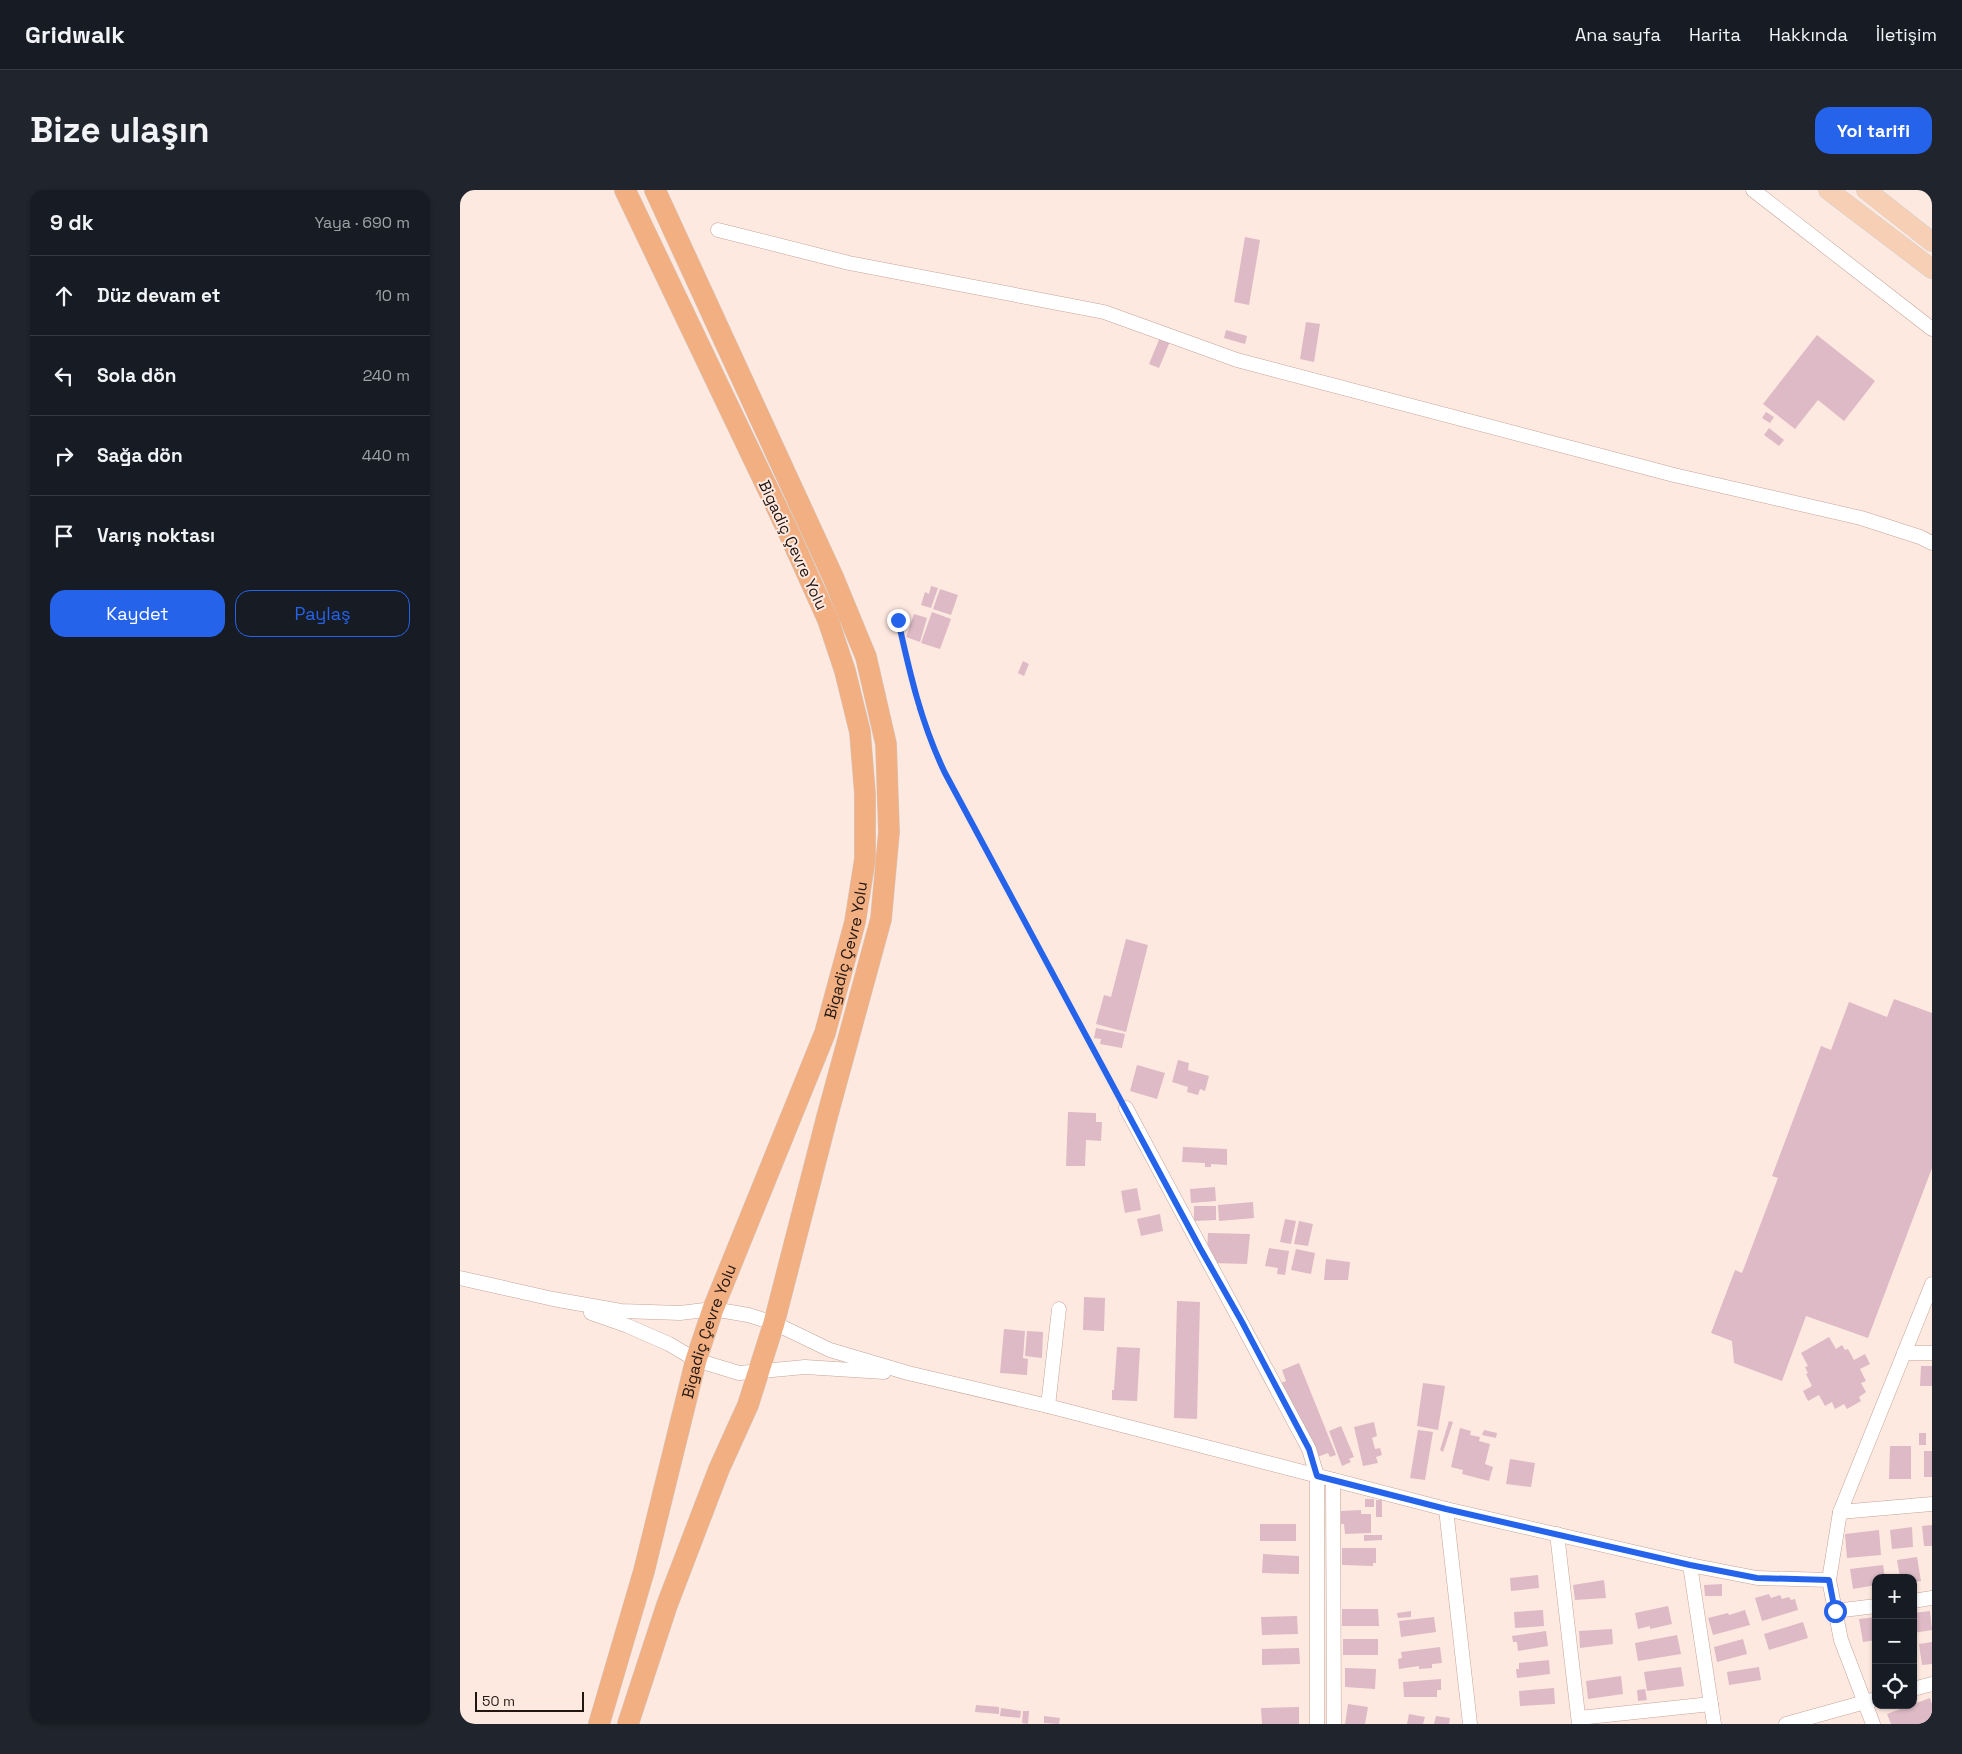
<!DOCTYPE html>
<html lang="tr">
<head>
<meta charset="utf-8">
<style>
  body { margin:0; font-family:"Space Grotesk",sans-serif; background:#20242c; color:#f1f3f6 }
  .controls { position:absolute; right:15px; bottom:15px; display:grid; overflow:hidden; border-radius:10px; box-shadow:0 1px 4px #0004 }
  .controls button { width:45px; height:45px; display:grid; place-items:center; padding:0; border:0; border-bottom:1px solid #363941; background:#171b24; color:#f1f3f6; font:25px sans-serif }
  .scale { position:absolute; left:15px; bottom:12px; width:109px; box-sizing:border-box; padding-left:5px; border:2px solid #221611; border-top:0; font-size:14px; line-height:18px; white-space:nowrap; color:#221611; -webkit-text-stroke:4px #fee9e1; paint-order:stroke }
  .stop { position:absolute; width:15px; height:15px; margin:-11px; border:4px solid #2563eb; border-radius:50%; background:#fff }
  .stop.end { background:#2563eb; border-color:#fff; box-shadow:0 1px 5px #0008 }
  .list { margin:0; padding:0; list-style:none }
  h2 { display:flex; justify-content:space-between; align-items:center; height:65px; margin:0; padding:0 20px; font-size:21px }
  h2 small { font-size:16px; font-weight:400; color:#9ea1a6 }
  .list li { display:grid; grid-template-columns:32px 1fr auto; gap:15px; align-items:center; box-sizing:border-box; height:80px; padding:0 20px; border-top:1px solid #363941 }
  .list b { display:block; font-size:19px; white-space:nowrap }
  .list em { font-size:16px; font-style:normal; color:#9ea1a6 }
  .actions { display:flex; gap:10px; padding:15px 20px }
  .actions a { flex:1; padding:11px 0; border:1px solid #2563eb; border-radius:15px; text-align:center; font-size:18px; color:#2563eb }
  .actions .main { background:#2563eb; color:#fff }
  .icon { flex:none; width:28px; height:28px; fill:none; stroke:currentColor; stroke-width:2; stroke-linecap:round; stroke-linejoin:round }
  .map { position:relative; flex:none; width:1472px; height:1534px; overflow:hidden; border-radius:15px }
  header { display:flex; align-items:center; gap:30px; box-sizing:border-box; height:70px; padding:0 25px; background:#171b24; border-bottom:1px solid #363941 }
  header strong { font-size:24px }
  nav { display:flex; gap:28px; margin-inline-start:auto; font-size:18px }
  .intro { display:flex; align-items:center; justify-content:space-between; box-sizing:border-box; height:120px; padding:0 30px }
  h1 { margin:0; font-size:35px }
  .button { padding:12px 22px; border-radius:15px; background:#2563eb; color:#fff; font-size:18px; font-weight:700 }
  main { display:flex; gap:30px; padding:0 30px }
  aside { flex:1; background:#171b24; border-radius:15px; box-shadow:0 1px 4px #0004 }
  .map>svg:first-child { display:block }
  .building { fill:#ddbac5 }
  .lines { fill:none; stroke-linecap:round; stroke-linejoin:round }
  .minor-casing { stroke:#c4a498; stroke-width:15 }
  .major-casing { stroke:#d3d0cf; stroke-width:20 }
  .highway-casing { stroke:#d3d0cf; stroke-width:22 }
  .path { stroke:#96857f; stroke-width:2.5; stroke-dasharray:2.5 2.5; stroke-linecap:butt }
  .minor { stroke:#fff; stroke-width:14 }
  .major { stroke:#f7cfb4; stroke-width:19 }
  .highway { stroke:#f1af82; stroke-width:21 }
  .route { stroke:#2563eb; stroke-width:6 }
  .labels { text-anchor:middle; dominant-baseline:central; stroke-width:4; stroke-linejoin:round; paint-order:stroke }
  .street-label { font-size:16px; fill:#221611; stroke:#fee9e1 }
</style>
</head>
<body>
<header>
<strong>Gridwalk</strong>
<nav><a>Ana sayfa</a><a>Harita</a><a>Hakkında</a><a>İletişim</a></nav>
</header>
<div class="intro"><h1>Bize ulaşın</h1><a class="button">Yol tarifi</a></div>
<main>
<aside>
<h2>9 dk<small>Yaya · 690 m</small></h2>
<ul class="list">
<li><svg class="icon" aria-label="ahead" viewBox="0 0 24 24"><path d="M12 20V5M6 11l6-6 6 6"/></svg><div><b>Düz devam et</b></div><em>10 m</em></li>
<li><svg class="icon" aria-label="left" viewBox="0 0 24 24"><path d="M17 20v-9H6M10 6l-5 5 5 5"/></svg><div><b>Sola dön</b></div><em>240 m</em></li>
<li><svg class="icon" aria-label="right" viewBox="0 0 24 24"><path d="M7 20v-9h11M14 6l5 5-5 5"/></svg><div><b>Sağa dön</b></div><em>440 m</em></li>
<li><svg class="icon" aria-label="arrive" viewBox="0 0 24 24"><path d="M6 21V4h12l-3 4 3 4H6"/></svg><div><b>Varış noktası</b></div></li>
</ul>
<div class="actions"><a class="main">Kaydet</a><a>Paylaş</a></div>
</aside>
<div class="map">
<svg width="1472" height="1534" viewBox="0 0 1472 1534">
  <rect width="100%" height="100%" fill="#fee9e1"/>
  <!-- building -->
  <g class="building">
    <path d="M785,47L800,50L789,115L774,112Z"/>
    <path d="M846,132L860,134L854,172L840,169Z"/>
    <path d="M766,140L787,146L785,154L764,148Z"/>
    <path d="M701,145L711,149L699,178L689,174Z"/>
    <path d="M1357,145L1415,191L1384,231L1358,210L1335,239L1303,214Z"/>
    <path d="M1306,222L1314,227L1310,233L1302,228Z"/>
    <path d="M1309,238L1324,250L1319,256L1304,245Z"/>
    <path d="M471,396L478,398L471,418L461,415L465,402L469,404Z"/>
    <path d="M480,399L498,405L491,425L473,419Z"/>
    <path d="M472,422L491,429L480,459L461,453Z"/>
    <path d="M454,424L467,428L460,452L446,447Z"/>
    <path d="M563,471L569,474L564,486L558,483Z"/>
    <path d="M666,749L688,755L666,842L636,834L644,805L651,807Z"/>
    <path d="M1434,809L1472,823V978L1408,1148L1346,1126L1322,1191L1274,1173L1272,1151L1251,1143L1275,1080L1282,1083L1318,988L1312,986L1361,856L1371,860L1389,812L1427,827Z"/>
    <path d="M636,838L665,844L662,858L640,854L641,849L634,848Z"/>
    <path d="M718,870L729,873L728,880L749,886L745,901L740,899L738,905L727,902L728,897L712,892Z"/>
    <path d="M677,875L705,883L697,909L670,901Z"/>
    <path d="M608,922L636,923V932H642L641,951L626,950L625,976H606Z"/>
    <path d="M723,957L767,959V975L751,974V977H745V973L722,972Z"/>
    <path d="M755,997L756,1011L731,1013L730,999Z"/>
    <path d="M677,998L681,1020L665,1023L661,1001Z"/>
    <path d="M793,1012L794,1028L759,1031L758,1015Z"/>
    <path d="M734,1016H756V1030L734,1031Z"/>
    <path d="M700,1024L703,1041L681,1046L677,1029Z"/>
    <path d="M825,1029L836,1031L831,1054L820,1052Z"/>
    <path d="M839,1031L853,1034L848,1056L834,1054Z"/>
    <path d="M748,1043L790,1044L787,1074L751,1073L747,1064Z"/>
    <path d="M809,1058L829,1061L825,1085L817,1084L818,1078L805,1076Z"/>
    <path d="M836,1059L855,1063L851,1084L831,1080Z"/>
    <path d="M866,1069L890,1072L888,1090H864Z"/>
    <path d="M624,1107L645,1108L644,1141L623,1140Z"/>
    <path d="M717,1111L740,1112L737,1229L714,1228Z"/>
    <path d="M544,1139L565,1141L563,1168L568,1169L567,1185L540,1183Z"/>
    <path d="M567,1141L583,1142L582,1168L565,1166Z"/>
    <path d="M1369,1147L1376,1159L1382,1155L1385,1160L1388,1159L1394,1170L1405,1164L1410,1174L1400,1179L1406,1191L1401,1193L1406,1202L1399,1207L1401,1211L1387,1219L1384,1214L1375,1219L1372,1212L1365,1216L1359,1205L1348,1211L1343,1201L1352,1196L1346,1184L1348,1183L1345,1177L1348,1176L1341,1163Z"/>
    <path d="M657,1157L680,1158L677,1211L652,1210V1200H654Z"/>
    <path d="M839,1173L876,1265L870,1267L868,1263L857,1267L821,1193L826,1191L822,1180Z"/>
    <path d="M1461,1176H1472V1196H1460Z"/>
    <path d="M963,1193L985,1196L978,1240L957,1236Z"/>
    <path d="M989,1231L993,1232L983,1262L980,1260Z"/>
    <path d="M914,1232L917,1246L912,1248L915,1259L920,1258L922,1265L916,1267L918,1273L903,1276L894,1237Z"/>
    <path d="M881,1236L894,1267L889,1269L891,1272L882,1276L869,1241Z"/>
    <path d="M1000,1238L1011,1241L1010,1245L1020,1247L1019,1251L1030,1254L1025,1274L1033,1277L1029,1291L1002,1284L1003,1280L991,1277Z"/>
    <path d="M958,1240L973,1242L965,1290L950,1288Z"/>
    <path d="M1024,1240L1037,1243L1036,1248L1022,1245Z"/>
    <rect x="1459" y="1243" width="7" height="12"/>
    <path d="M1430,1256H1451V1289H1429Z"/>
    <rect x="1464" y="1261" width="8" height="26"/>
    <path d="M1050,1269L1075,1273L1071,1297L1046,1294Z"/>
    <rect x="905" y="1309" width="9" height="8"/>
    <rect x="916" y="1310" width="6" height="17"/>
    <path d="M901,1320V1324H911V1343L885,1344L884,1334H881V1321Z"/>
    <rect x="800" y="1334" width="36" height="17"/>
    <path d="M1472,1335V1356H1464L1462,1336Z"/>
    <path d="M1452,1337L1453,1357L1432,1359L1430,1340Z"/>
    <path d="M1419,1340L1421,1365L1387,1368L1385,1344Z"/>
    <path d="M904,1345H922V1350L904,1351Z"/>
    <path d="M882,1358H916V1373H913V1376L882,1375Z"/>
    <path d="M803,1364L839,1366V1384L802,1383Z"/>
    <path d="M1457,1367L1461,1391L1453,1392V1388H1440L1437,1370Z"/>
    <path d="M1423,1375L1425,1388H1416V1395L1393,1399L1390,1379Z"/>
    <path d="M1078,1385L1079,1398L1051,1401L1050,1388Z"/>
    <path d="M1144,1390L1146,1408L1115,1410L1113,1395Z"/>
    <path d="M1262,1394V1406H1245L1244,1395Z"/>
    <path d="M1309,1404L1311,1408L1320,1405L1322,1409L1329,1407L1331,1410L1335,1409L1338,1420L1302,1431L1295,1408Z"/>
    <path d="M1208,1416L1212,1434L1190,1439V1436L1178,1439L1175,1423Z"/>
    <path d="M882,1419H918L919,1436H882Z"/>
    <path d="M1083,1420L1084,1436L1055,1438L1054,1422Z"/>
    <path d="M1285,1420L1290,1435L1253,1445L1248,1428L1268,1423L1269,1425Z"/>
    <path d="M951,1421V1427L938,1428L937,1423Z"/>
    <path d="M1470,1421L1472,1440L1453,1443V1423Z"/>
    <path d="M837,1426L838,1444L802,1445L801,1427Z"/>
    <path d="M974,1427L976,1442L941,1447L939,1431Z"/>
    <path d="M1416,1427V1450L1403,1452L1399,1429Z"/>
    <path d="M1343,1432L1348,1448L1309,1460L1304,1444Z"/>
    <path d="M1152,1439L1153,1454L1120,1458L1119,1441Z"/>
    <path d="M1086,1441L1088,1456L1058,1461L1057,1452H1053L1052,1446Z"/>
    <path d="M1217,1445L1221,1464L1178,1471L1175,1453Z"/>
    <rect x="883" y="1449" width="35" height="16"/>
    <path d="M1283,1449L1287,1464L1257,1472L1254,1457Z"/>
    <path d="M1472,1452V1474L1462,1475L1459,1454Z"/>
    <path d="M980,1457L982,1473L972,1474V1478L959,1479V1476L939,1479L938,1469L942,1468L941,1462Z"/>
    <path d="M839,1458L840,1474L802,1475V1459Z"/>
    <path d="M1089,1470L1090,1484L1057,1488L1056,1479H1059V1473Z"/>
    <path d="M1221,1477L1224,1496L1187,1501L1184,1482Z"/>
    <path d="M1299,1477L1301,1490L1269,1495L1267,1482Z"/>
    <path d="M885,1478L916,1479L915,1499L885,1497Z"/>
    <path d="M1161,1486L1163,1504L1128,1509L1126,1491Z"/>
    <path d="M981,1489V1500H977V1507H944L943,1492Z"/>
    <path d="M1094,1498L1095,1514L1060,1516L1059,1501Z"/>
    <path d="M1185,1499L1187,1510L1178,1511L1177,1500Z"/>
    <path d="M1470,1508L1472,1514V1534H1431L1427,1524Z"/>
    <path d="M888,1514L908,1517L905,1534H885Z"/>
    <path d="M516,1515L539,1517V1524L515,1522Z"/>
    <path d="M839,1517V1534H802L801,1518Z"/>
    <path d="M541,1518L561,1521L560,1528L540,1526Z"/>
    <path d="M563,1521H569L568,1534L562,1533Z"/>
    <path d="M949,1524L965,1527L963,1534H947Z"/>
    <path d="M584,1526L600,1528L599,1534L584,1533Z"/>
    <path d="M976,1526L990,1528L989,1534H974Z"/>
  </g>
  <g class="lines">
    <!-- minor casing -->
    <g class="minor-casing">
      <g id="minor">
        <path d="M1293,0L1472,139"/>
        <path d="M258,40L389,73L644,122L777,170L1214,285L1401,328L1460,347L1472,353"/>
        <path d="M666,918C726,1032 789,1145 849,1259L857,1286V1534"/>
        <path d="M0,1088L93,1109L161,1121L220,1123L253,1119L288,1125L314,1133L370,1160L448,1183L588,1216L986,1319L1230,1375L1297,1388L1369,1390"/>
        <path d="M131,1123L168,1136L209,1154L236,1170L279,1183L345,1177L424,1182"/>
        <path d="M1444,1163H1472"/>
        <path d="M588,1216L599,1119"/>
        <path d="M873,1290L874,1534"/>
        <path d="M986,1319L1010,1534"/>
        <path d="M1380,1322L1472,1314"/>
        <path d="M1097,1344L1119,1534"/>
        <path d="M1230,1375L1254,1534"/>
        <path d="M1453,1411L1472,1408"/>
        <path d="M1375,1421L1416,1416"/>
        <path d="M1453,1499L1472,1494"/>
        <path d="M1119,1528L1251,1514"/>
        <path d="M1326,1534L1416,1509"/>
        <path d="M1413,1534L1381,1450L1369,1390L1380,1322L1472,1094"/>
      </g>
    </g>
    <!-- major casing -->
    <g class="major-casing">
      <g id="major">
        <path d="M1368,0L1472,79"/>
        <path d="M1406,0L1472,52"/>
      </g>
    </g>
    <!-- highway casing -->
    <g class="highway-casing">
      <g id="highway">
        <path id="s1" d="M139,1534L184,1381L236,1170L253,1119L365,843L395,732L405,669V604L400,542L385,481L368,430L328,341L165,0"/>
        <path d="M168,1534L207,1415L259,1279L288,1215L314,1133L367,927L421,729L429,642L426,554L406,467L373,387L195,0"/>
      </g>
    </g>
    <!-- path -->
    <path class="path" d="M438,430L458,518L474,561L659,906"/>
    <!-- minor -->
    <use href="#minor" class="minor"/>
    <!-- major -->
    <use href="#major" class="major"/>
    <!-- highway -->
    <use href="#highway" class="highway"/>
  </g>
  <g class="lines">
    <!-- route -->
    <path class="route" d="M438,430C450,484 461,533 485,583L740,1058L782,1132L849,1259L857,1286L986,1319L1230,1375L1297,1388L1369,1390L1375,1421"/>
  </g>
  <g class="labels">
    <!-- street labels -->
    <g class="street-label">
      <text transform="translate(333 355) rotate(65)">Bigadiç Çevre Yolu</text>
      <text stroke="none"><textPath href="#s1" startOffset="814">Bigadiç Çevre Yolu</textPath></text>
      <text stroke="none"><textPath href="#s1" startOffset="408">Bigadiç Çevre Yolu</textPath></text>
    </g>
  </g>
</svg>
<div class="controls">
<button>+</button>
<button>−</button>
<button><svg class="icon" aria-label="locate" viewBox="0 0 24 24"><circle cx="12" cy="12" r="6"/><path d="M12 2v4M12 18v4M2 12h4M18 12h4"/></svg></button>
</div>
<div class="scale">50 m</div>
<div class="stop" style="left:1375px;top:1421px"></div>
<div class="stop end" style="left:438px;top:430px"></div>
</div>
</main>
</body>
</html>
